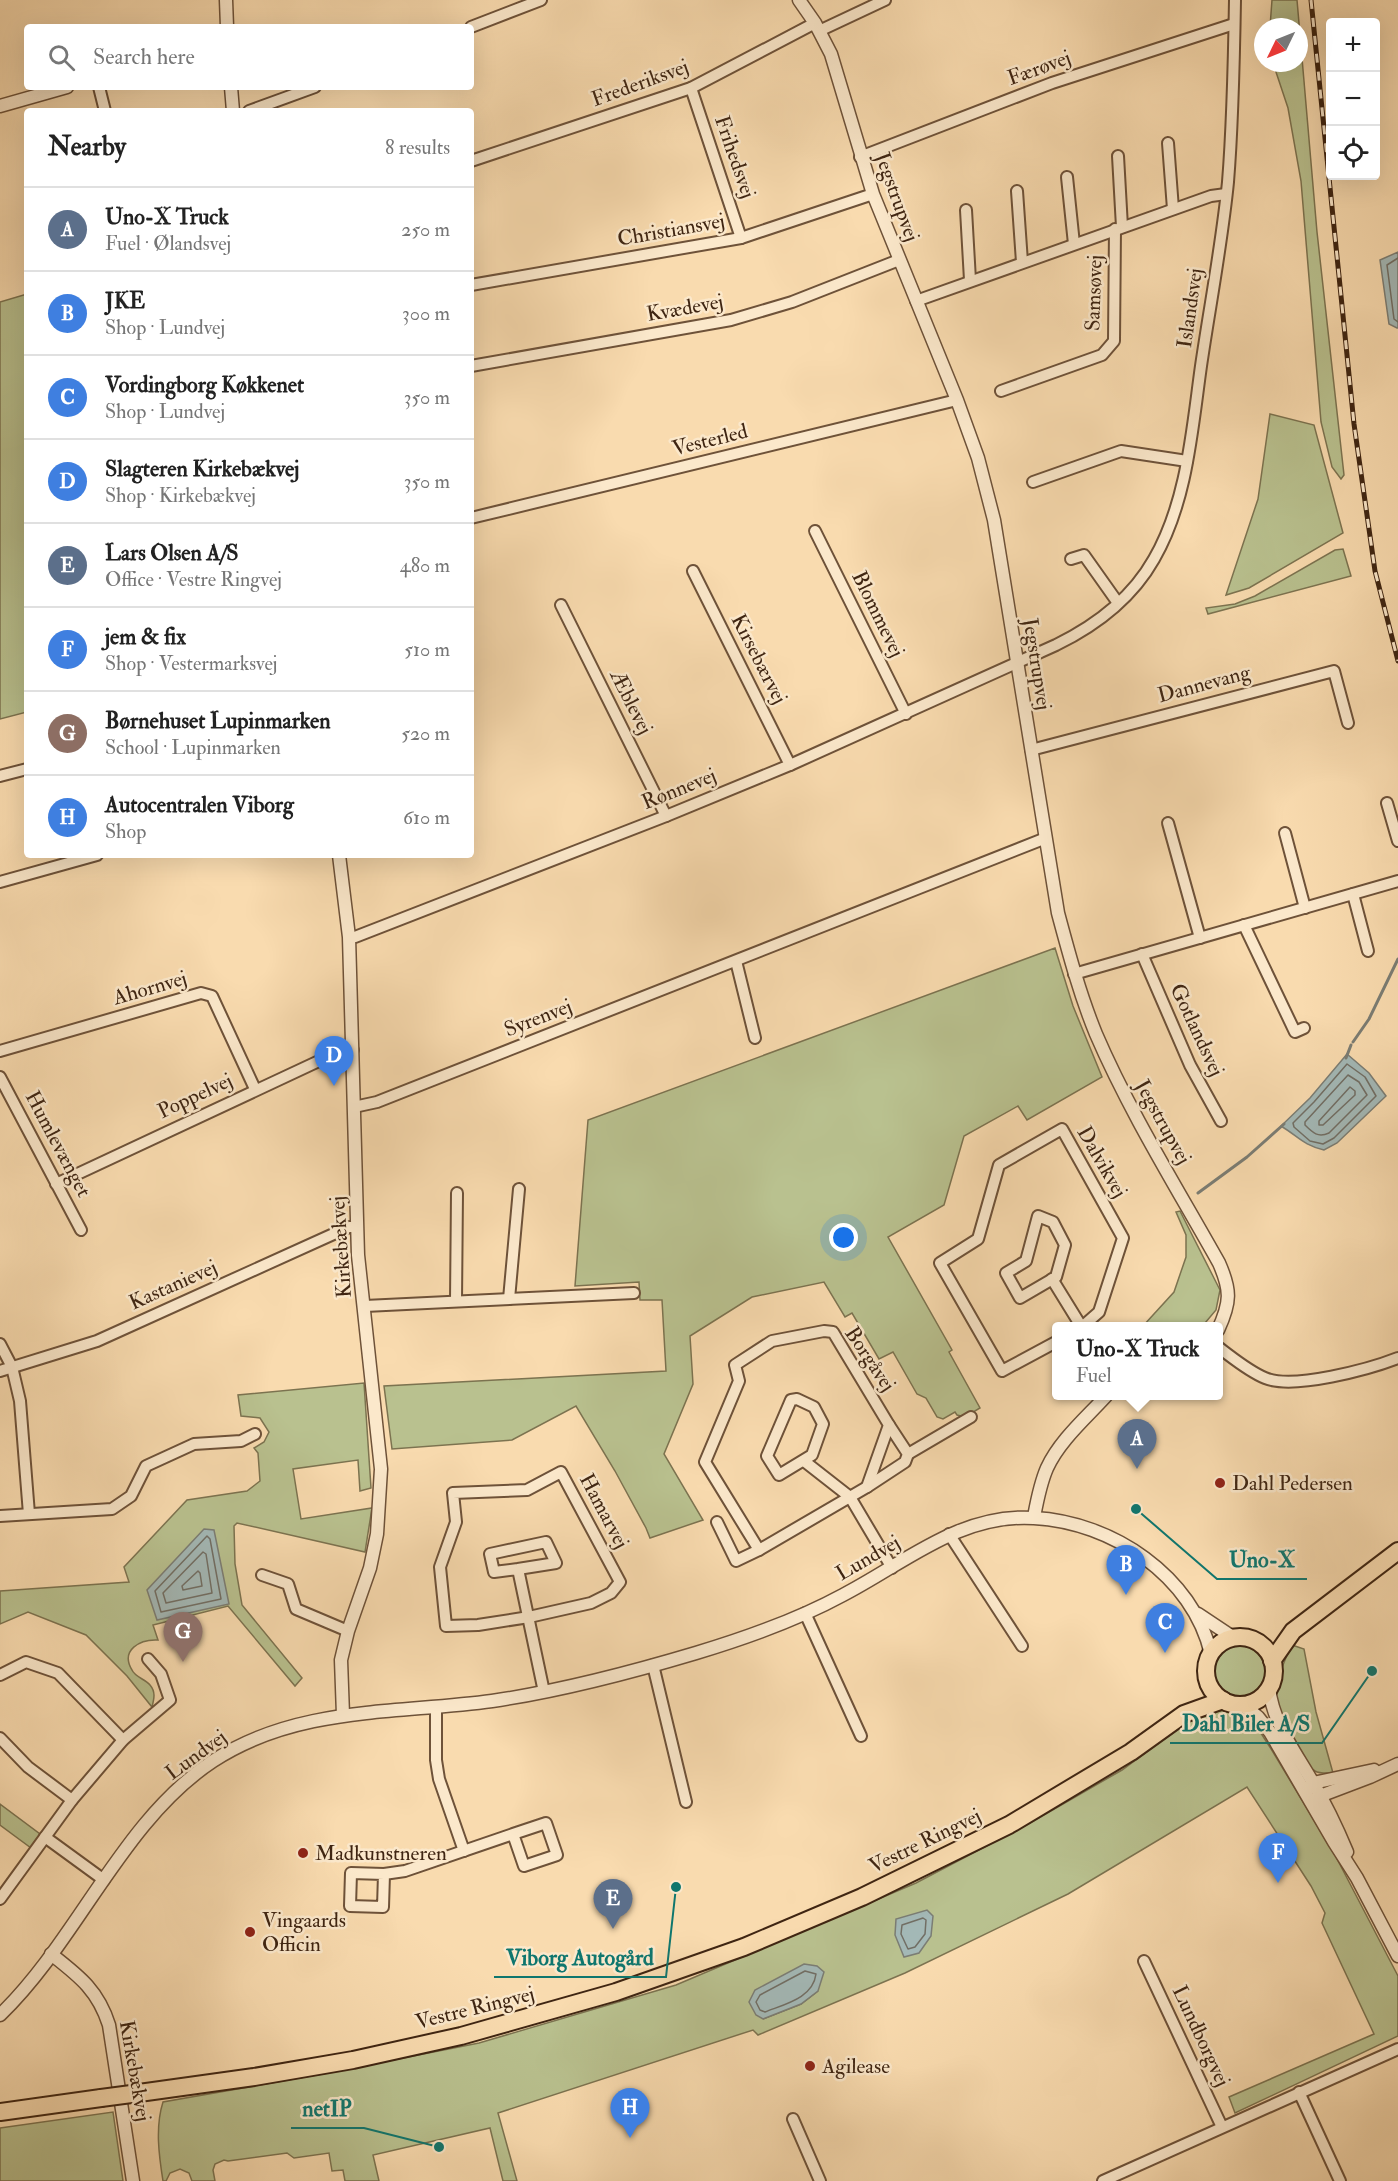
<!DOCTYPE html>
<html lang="en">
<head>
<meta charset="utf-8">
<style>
  body { margin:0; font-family:"IM FELL Double Pica",serif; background:#f6f6f6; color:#222 }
  .controls { position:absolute; right:18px; top:18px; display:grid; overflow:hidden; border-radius:6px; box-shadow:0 6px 24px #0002 }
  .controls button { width:54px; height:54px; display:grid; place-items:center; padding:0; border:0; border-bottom:2px solid #e0e0e0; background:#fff; color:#222; font:30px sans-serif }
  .compass { position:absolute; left:1254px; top:18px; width:54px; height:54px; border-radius:50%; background:#fff; box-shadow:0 6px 24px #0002; rotate:227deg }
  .you { position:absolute; left:844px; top:1238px; width:21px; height:21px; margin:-15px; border:4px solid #fff; border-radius:50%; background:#1a73e8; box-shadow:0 0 0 9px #1a73e833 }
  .badge { display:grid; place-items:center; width:39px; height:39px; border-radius:50%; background:#2563eb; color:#fff; font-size:20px; font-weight:700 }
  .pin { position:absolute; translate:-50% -50px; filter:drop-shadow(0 2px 3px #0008) }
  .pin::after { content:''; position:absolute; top:32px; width:21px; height:18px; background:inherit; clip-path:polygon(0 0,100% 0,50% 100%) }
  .popup { position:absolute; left:1052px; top:1322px; width:171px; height:78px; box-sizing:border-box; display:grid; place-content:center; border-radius:6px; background:#fff; filter:drop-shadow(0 2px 4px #0005); font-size:20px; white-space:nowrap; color:#767676 }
  .popup b { font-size:22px; color:#222 }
  .popup::after { content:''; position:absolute; left:50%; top:100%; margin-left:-12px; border:12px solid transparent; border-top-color:#fff }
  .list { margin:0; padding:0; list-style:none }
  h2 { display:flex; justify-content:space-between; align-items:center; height:78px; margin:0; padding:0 24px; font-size:26px }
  h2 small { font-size:20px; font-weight:400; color:#767676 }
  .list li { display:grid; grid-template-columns:39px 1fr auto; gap:18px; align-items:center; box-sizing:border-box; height:84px; padding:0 24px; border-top:2px solid #e0e0e0 }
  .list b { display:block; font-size:22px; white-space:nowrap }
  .list p { margin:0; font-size:20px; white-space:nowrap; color:#767676 }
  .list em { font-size:20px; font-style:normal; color:#767676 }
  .icon { flex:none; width:33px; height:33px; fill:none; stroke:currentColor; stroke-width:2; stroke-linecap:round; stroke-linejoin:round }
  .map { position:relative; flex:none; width:1398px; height:2181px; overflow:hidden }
  .search { position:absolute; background:#fff; box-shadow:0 6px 24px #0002; left:24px; top:24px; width:450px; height:66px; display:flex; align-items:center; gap:15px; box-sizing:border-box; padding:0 21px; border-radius:6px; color:#767676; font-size:22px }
  .panel { position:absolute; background:#fff; box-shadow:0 6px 24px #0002; left:24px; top:108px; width:450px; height:750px; border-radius:6px }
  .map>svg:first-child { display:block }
  .green { fill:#b9c18f; stroke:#7c7350; stroke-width:1.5; fill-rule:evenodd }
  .water { fill:#a3b8b6; stroke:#7b7d74; stroke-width:1.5 }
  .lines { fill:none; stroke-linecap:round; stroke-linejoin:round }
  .shore { stroke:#716e64; stroke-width:1.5 }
  .stream { stroke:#7b7d74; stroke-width:3 }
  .minor-casing { stroke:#6e5239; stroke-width:14 }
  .tertiary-casing { stroke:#6e5239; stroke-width:15 }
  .primary-casing { stroke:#3f2512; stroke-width:20 }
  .minor { stroke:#fbe8cb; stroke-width:10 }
  .tertiary { stroke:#fbe8cb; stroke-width:12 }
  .primary { stroke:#f9dbaf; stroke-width:16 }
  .rail-casing { stroke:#3f2512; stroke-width:5 }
  .rail { stroke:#fbe8cb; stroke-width:3; stroke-dasharray:9; stroke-linecap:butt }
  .primary-bridge-casing { stroke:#3f2512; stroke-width:20; stroke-linecap:butt }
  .primary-bridge { stroke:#f9dbaf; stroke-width:16 }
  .poi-dot { fill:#8f2418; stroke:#fbe8cb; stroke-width:2 }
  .labels { text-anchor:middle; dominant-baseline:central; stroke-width:5; stroke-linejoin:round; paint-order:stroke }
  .street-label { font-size:21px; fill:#3f2512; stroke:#fbe8cb }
  .poi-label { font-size:21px; fill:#3f2512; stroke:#fbe8cb; text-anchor:start }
  .leader { fill:none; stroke:#0f766e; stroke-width:2 }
  .callout-dot { fill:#0f766e; stroke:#fbe8cb; stroke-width:2 }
  .callout-label { font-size:22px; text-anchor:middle; font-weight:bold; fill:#0f766e; stroke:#fbe8cb; stroke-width:5; stroke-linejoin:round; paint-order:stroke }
</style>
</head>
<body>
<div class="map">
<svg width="1398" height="2181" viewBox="0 0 1398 2181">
  <rect width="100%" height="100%" fill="#f9dbaf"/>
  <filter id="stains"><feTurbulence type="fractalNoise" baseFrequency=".00333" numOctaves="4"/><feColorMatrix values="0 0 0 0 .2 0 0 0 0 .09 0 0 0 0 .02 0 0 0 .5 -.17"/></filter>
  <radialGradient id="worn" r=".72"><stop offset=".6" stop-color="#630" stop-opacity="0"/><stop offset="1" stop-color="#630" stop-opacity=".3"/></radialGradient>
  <!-- green -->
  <g class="green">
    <path d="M1272,0H1297L1317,232L1344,475L1341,479L1332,467L1321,422L1301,181L1288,108L1273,63H1299V27H1270Z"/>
    <path d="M27,294V712L0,719V302Z"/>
    <path d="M1270,414L1314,425L1343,533L1249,588L1226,595L1258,499Z"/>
    <path d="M1343,549L1351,576L1208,614L1206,608L1235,604L1255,596L1335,550Z"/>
    <path d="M1055,948L1073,1006L1102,1077L1027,1120L1018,1106L964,1136L944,1205L888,1237L952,1350L949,1352L980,1408L965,1417L957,1415L955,1412L943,1419L937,1417L926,1398L917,1394L893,1352L879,1359L852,1313L845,1317L824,1282L752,1297L690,1336L693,1384L664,1454L703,1520L650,1538L646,1528L615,1471L576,1406L512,1440L392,1449L384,1386L666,1371L662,1300H640L639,1282L575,1286L588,1120Z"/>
    <path d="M1180,1211L1220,1290L1216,1310L1205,1323L1191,1326H1143L1174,1292L1186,1257V1235L1176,1212Z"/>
    <path d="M364,1383L371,1488L360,1491L358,1460L293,1469L301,1519L372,1508L365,1552L237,1523L234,1526L235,1564L242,1605L302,1678L295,1686L228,1606L153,1625L158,1640C140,1639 120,1650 132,1670C135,1677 145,1679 150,1685C156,1692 154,1699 152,1707L127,1676L86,1635L28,1612L0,1624V1591L129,1582L124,1567L187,1500L247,1491L260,1481L258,1453L254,1448L264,1442L269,1432L260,1418L241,1416L238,1395Z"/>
    <path d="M1292,1645L1304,1649L1316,1712L1333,1773C1327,1773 1320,1774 1315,1771C1298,1760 1277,1717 1275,1698C1274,1686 1286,1656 1292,1645Z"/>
    <circle cx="1240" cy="1671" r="25"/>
    <path d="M1228,1710L1245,1717L1257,1727L1273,1752L1335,1855L1398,1976V2036L1235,2113L1229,2097L1374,2034L1322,1923L1325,1913L1311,1886L1247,1787L1068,1894L905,1973L758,2035L753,2030L498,2113L517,2181H503L490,2128L373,2155L379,2181H345L343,2170L332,2171L329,2153L294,2158L287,2153L228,2161L224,2160L215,2164L213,2170L215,2181H192L189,2173L180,2169L170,2173L166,2181H163C159,2156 155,2127 163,2102L322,2074L479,2043L676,1985L916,1883L1030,1823L1122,1770L1190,1720L1207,1712ZM818,1991L801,2004L763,2019Z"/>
    <path d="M0,1804L40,1834L31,1848L0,1825Z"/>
    <path d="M113,2112L123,2181H0V2128Z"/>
  </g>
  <!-- water -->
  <g class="water">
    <path d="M1398,252V328H1397L1389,324L1380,260Z"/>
    <path d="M1347,1054L1369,1073L1386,1096L1337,1143L1324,1150C1303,1145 1299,1137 1281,1126L1310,1098Z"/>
    <path d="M204,1529L214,1530L229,1604L157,1620L147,1590Z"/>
    <path d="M927,1910L933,1916L931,1936L919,1953L904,1957L895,1935L896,1919Z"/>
    <path d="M804,1964L817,1966L824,1972L818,1991L801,2004L763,2019L756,2015L749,2002L755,1990Z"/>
  </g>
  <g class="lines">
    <!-- shore -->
    <g class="shore">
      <path d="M1398,258L1387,265L1394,319L1398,322"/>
      <path d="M1347,1064L1365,1077L1376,1096L1334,1138L1323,1144L1310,1141L1294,1127L1293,1123L1314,1102Z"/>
      <path d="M1348,1075L1359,1082L1367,1095L1329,1133C1318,1138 1313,1133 1305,1125V1122Z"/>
      <path d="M1350,1087L1355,1091V1095L1323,1125H1319V1121Z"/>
      <path d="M207,1536L210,1539L221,1599L161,1612L155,1591Z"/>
      <path d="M203,1552L206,1554L212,1593L166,1603L163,1593Z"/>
      <path d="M198,1571L200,1573L202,1586L183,1590L182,1586Z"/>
      <path d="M923,1918L926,1920L925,1934L915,1947L908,1949L901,1934L902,1925Z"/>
      <path d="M805,1971L816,1974C813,1998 785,2004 765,2012L760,2010L756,2002L760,1995Z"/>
    </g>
    <!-- stream -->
    <g class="stream">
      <path d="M1353,1042L1369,1019L1398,959"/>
      <path d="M1346,1058L1351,1045"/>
      <path d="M1198,1193L1247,1157L1284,1124"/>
    </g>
    <!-- minor casing -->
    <g class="minor-casing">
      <g id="minor">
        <path d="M471,27L541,0"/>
        <path d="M819,31L885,0"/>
        <path d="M99,87L105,111"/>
        <path d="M691,88L741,238"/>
        <path d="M249,111L315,87"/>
        <path d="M1168,143L1173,209"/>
        <path d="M1118,156L1122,227"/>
        <path d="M860,157L1052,83L1234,24"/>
        <path d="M471,161L691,88L815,23"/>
        <path d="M1067,177L1074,244"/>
        <path d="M1017,191L1022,262"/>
        <path d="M966,210L970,280"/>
        <path d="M471,285L741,238L873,194"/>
        <path d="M916,301L1211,196L1226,194"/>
        <path d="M471,366L731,320L792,302L899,260"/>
        <path d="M1001,391L1102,355L1114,341L1115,229"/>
        <path d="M1033,482L1121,451L1187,461"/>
        <path d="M471,518L957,400"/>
        <path d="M815,531L906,714"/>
        <path d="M1071,559L1084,555L1118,603"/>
        <path d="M693,571L790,765"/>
        <path d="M561,605L666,816"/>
        <path d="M1031,750L1334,671L1348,723"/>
        <path d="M0,776L27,769"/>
        <path d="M1387,803L1398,841"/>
        <path d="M1168,823L1200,938"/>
        <path d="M1285,833L1305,908"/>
        <path d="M0,882L97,855"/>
        <path d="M1353,894L1368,951"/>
        <path d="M1244,925L1295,1032L1304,1028"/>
        <path d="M349,937H355L666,816L790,765L1056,645C1095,626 1132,598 1154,559C1187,502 1192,430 1201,366C1210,305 1222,243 1228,182C1233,121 1234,61 1235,0"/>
        <path d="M1142,954L1190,1065L1221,1121"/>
        <path d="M736,961L755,1038"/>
        <path d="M1074,974L1398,881"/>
        <path d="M0,1051L201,993L212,996L255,1089"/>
        <path d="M0,1077L81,1230"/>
        <path d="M354,1107L377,1102L1046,838"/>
        <path d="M56,1184L336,1053L353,1050"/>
        <path d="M1038,1216L1053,1222L1065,1245L1056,1277L1020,1298L1006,1273L1026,1261Z"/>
        <path d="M1052,1279L1081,1326"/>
        <path d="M509,1299L519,1189"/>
        <path d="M456,1301L457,1193"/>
        <path d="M365,1306L634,1293"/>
        <path d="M1056,1342L1002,1371L940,1263L978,1239L999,1165L1062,1129L1123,1238L1099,1312L1083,1326"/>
        <path d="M0,1344L12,1367L20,1401L29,1514"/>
        <path d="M1218,1347C1233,1358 1248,1371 1265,1378C1293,1390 1370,1369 1398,1358"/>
        <path d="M0,1371L97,1341L349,1227H357"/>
        <path d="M797,1399L814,1407L823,1424L812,1455L779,1475L767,1456L791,1400Z"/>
        <path d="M908,1454L971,1417"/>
        <path d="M804,1461L850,1497L892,1568"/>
        <path d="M561,1472L620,1582L611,1593L591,1603L529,1617L478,1625L446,1626L440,1567L456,1522L453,1493L527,1490Z"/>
        <path d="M0,1516L112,1509L131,1496L146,1466L194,1444L241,1441L255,1434"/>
        <path d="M717,1522L736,1561L759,1550L867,1487L905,1462L908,1454L889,1425"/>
        <path d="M949,1534L1022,1646"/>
        <path d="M759,1550L705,1462L739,1381L735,1365L772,1341L824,1331L833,1332L889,1425L867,1487"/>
        <path d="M518,1569L494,1572L490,1554L546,1542L556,1563L518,1569L544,1692"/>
        <path d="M262,1575L288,1584L296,1609L348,1631"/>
        <path d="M805,1613L861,1736"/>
        <path d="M653,1665L686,1802"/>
        <path d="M0,1675L26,1662L58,1673L123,1740"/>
        <path d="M436,1707V1760L439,1779L464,1851"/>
        <path d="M0,1738L28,1767L72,1800"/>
        <path d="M45,1837L104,1880"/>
        <path d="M384,1874L383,1907L350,1906L351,1873L384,1874L405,1871L513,1834L524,1866L557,1855L546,1823L513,1834"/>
        <path d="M0,1899L72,1800L123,1740L170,1700L161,1674L148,1659"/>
        <path d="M1144,1961L1222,2127"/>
        <path d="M1299,2092L1340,2181"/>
        <path d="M793,2119L820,2181"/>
        <path d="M1103,2181L1398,2049"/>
      </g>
    </g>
    <!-- tertiary casing -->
    <g class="tertiary-casing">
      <g id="tertiary">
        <path d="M226,0L227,27"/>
        <path d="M799,0L815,23L831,54L873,194L957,400L978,458L994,520L1058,913C1069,954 1080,995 1096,1034C1130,1113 1177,1188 1219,1263C1231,1290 1231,1302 1218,1330"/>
        <path d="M231,87L233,111"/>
        <path d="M0,106L67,87"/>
        <path d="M339,855L349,937L358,1255L381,1469L377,1534L370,1568L348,1631L341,1660L343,1715"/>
        <path d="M1034,1517C1037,1501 1040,1484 1047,1468C1060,1440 1086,1418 1106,1396"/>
        <path d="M1198,1614L1234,1638"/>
        <path d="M1269,1688C1273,1723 1294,1750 1312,1781C1325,1803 1337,1828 1347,1852"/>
        <path d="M1243,1705L1258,1717L1270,1732L1334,1842L1357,1878L1398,1956"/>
        <path d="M1308,1789L1313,1783L1374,1770"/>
        <path d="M1315,1801L1320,1796L1370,1777L1398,1764"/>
        <path d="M51,1954C79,1976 98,1990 109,2025L133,2181"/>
        <path d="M0,2015C78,1940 122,1821 213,1761C297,1706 396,1714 492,1701C561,1691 629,1673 696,1653C746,1638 797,1620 843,1595C905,1563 960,1513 1034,1518C1112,1522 1193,1576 1211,1654"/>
      </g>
    </g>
    <!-- primary casing -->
    <g class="primary-casing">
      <g id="primary">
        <circle cx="1240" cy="1671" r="34"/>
        <path d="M1272,1661L1293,1631L1398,1551"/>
        <path d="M139,2093L254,2077L353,2060L461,2036L616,1992L744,1947L862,1897L1009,1825L1131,1752L1184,1714L1223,1700"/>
        <path d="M0,2112L101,2098"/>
      </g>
    </g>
    <!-- minor -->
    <use href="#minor" class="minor"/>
    <!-- tertiary -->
    <use href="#tertiary" class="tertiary"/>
    <!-- primary -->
    <use href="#primary" class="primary"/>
    <!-- rail casing -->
    <g class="rail-casing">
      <path id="rail" d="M1311,0L1354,424L1375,571L1398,661"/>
    </g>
    <!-- rail -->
    <use href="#rail" class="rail"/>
    <!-- primary-bridge casing -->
    <g class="primary-bridge-casing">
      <path id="primary-bridge" d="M101,2098L139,2093"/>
    </g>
    <!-- primary-bridge -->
    <use href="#primary-bridge" class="primary-bridge"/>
  </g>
  <!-- markers -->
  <g class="poi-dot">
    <circle cx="1220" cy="1483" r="6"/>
    <circle cx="303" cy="1853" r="6"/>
    <circle cx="250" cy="1932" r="6"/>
    <circle cx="810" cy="2066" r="6"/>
  </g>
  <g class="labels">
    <!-- street labels -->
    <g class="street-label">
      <text transform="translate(1039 68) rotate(-20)">Færøvej</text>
      <text transform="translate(640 83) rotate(-20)">Frederiksvej</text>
      <text transform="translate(735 157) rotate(71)">Frihedsvej</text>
      <text transform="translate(897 197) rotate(70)">Jegstrupvej</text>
      <text transform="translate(671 230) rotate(-10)">Christiansvej</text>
      <text transform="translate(1094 293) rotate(-88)">Samsøvej</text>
      <text transform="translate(685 308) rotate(-10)">Kvædevej</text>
      <text transform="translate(1190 308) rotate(-82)">Islandsvej</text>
      <text transform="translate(710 440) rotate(-14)">Vesterled</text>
      <text transform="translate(878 614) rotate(64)">Blommevej</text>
      <text transform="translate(759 659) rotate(63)">Kirsebærvej</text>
      <text transform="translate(1037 664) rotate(81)">Jegstrupvej</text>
      <text transform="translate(1204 684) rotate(-15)">Dannevang</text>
      <text transform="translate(631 702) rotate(63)">Æblevej</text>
      <text transform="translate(679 789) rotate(-22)">Rønnevej</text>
      <text transform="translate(150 988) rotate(-16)">Ahornvej</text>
      <text transform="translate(538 1018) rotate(-21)">Syrenvej</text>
      <text transform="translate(1197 1030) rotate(65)">Gotlandsvej</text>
      <text transform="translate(195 1096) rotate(-25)">Poppelvej</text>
      <text transform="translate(1163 1122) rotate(61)">Jegstrupvej</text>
      <text transform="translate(58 1144) rotate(62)">Humlevænget</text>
      <text transform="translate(1102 1162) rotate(60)">Dalvikvej</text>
      <text transform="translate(341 1247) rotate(-94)">Kirkebækvej</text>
      <text transform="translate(173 1285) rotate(-24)">Kastanievej</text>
      <text transform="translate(870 1359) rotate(56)">Borgåvej</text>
      <text transform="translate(604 1511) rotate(62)">Hamarvej</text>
      <text transform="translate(868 1558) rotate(-30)">Lundvej</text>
      <text transform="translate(196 1755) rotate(-36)">Lundvej</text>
      <text transform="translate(925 1841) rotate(-26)">Vestre Ringvej</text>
      <text transform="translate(475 2008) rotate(-14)">Vestre Ringvej</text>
      <text transform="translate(1201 2036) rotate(65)">Lundborgvej</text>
      <text transform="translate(135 2071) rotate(80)">Kirkebækvej</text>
    </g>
    <!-- poi labels -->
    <g class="poi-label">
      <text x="1232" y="1483">Dahl Pedersen</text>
      <text x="315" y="1853">Madkunstneren</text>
      <text x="262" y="1920">Vingaards<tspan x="262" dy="24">Officin</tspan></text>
      <text x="822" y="2066">Agilease</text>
    </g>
  </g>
  <!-- callouts -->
  <path class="leader" d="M1136 1509L1217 1579H1307M1372 1671L1322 1743H1170M676 1887L666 1977H494M439 2147L364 2128H291"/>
  <g class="callout-dot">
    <circle cx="1136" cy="1509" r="6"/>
    <circle cx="1372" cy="1671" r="6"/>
    <circle cx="676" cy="1887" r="6"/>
    <circle cx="439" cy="2147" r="6"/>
  </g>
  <g class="callout-label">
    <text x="1262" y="1567">Uno-X</text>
    <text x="1246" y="1731">Dahl Biler A/S</text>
    <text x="580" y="1965">Viborg Autogård</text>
    <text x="327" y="2116">netIP</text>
  </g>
  <rect width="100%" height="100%" filter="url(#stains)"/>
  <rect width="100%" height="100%" fill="url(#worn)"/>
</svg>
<div class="controls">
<button>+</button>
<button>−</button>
<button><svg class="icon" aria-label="locate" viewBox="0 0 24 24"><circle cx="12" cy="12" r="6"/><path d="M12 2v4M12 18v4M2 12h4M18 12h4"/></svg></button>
</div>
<svg class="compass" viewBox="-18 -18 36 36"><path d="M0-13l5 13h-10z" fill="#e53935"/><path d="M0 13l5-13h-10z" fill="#767676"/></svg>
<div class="you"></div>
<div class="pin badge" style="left:1137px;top:1469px;background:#5c6f8a">A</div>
<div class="popup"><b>Uno-X Truck</b>Fuel</div>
<div class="pin badge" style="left:1126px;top:1595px;background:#3f7fe0">B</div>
<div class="pin badge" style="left:1165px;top:1653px;background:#3f7fe0">C</div>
<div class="pin badge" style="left:334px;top:1086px;background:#3f7fe0">D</div>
<div class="pin badge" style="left:613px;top:1929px;background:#5c6f8a">E</div>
<div class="pin badge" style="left:1278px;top:1883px;background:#3f7fe0">F</div>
<div class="pin badge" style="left:183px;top:1662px;background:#8d6e63">G</div>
<div class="pin badge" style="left:630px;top:2138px;background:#3f7fe0">H</div>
<div class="search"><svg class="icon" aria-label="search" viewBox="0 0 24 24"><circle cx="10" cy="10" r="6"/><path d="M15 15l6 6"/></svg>Search here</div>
<section class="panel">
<h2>Nearby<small>8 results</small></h2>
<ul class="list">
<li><span class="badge" style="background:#5c6f8a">A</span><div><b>Uno-X Truck</b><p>Fuel · Ølandsvej</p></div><em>250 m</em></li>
<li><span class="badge" style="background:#3f7fe0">B</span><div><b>JKE</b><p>Shop · Lundvej</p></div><em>300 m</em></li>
<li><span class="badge" style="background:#3f7fe0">C</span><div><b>Vordingborg Køkkenet</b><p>Shop · Lundvej</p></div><em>350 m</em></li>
<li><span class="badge" style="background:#3f7fe0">D</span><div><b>Slagteren Kirkebækvej</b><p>Shop · Kirkebækvej</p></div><em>350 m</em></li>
<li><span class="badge" style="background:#5c6f8a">E</span><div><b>Lars Olsen A/S</b><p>Office · Vestre Ringvej</p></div><em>480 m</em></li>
<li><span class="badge" style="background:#3f7fe0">F</span><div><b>jem &amp; fix</b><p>Shop · Vestermarksvej</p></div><em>510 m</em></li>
<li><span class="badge" style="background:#8d6e63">G</span><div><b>Børnehuset Lupinmarken</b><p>School · Lupinmarken</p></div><em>520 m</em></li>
<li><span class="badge" style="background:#3f7fe0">H</span><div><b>Autocentralen Viborg</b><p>Shop</p></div><em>610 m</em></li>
</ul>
</section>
</div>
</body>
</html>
